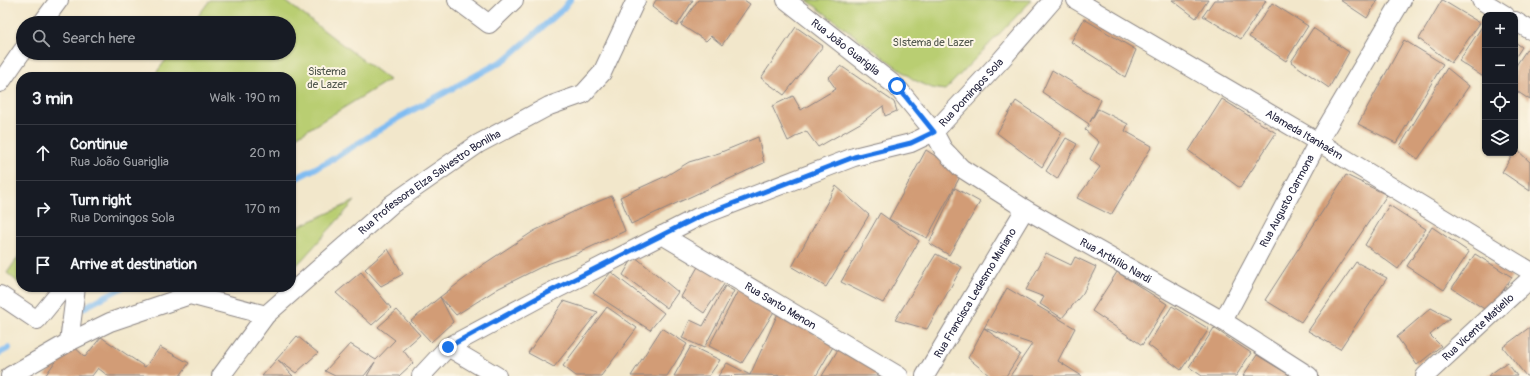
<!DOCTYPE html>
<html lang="en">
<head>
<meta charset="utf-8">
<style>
  body { margin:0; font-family:Pangolin,sans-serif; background:#242831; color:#f1f3f6 }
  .controls { position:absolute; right:12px; top:12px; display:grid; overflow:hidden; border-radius:8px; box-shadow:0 1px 3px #0004 }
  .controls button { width:36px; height:36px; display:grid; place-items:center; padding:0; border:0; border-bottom:1px solid #363941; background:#171b24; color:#f1f3f6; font:20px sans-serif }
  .stop { position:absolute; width:12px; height:12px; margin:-9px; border:3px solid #1a73e8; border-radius:50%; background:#fff }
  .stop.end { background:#1a73e8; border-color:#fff; box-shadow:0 1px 4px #0008 }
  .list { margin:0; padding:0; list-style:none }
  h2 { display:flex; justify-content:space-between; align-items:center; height:52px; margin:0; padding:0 16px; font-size:17px }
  h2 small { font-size:13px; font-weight:400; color:#9ea1a6 }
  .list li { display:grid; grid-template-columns:26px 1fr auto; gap:12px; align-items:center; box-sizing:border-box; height:56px; padding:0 16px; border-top:1px solid #363941 }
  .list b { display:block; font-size:15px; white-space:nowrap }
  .list p { margin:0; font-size:13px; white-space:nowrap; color:#9ea1a6 }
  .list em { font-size:13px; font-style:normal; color:#9ea1a6 }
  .icon { flex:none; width:22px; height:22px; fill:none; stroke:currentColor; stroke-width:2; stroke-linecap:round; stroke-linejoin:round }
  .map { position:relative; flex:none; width:1530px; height:376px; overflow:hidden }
  .search { position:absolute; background:#171b24; box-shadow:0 1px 3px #0004; left:16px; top:16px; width:280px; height:44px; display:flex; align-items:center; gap:10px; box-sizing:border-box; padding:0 14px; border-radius:22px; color:#9ea1a6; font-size:15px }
  .panel { position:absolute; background:#171b24; box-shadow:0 1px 3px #0004; left:16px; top:72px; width:280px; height:220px; border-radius:16px }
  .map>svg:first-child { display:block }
  .green { fill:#b9ce72; stroke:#6e7856 }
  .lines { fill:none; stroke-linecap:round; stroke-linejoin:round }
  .stream { stroke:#7fbcf2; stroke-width:6 }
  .building { fill:#d29c76 }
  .street-casing { stroke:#8a8483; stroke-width:20 }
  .street { stroke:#fff; stroke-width:18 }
  .route { stroke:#1a73e8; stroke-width:5 }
  .labels { text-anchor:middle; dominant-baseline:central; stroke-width:4; stroke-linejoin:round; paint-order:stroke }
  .park-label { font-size:11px; fill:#4f564c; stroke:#fcf5e5 }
  .street-label { font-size:11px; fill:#22223b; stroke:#fcf5e5 }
</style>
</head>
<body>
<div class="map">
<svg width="1530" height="376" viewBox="0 0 1530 376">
  <rect width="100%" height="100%" fill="#fcf5e5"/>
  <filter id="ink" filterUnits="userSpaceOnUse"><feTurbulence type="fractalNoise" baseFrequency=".025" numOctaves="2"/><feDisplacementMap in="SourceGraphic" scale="8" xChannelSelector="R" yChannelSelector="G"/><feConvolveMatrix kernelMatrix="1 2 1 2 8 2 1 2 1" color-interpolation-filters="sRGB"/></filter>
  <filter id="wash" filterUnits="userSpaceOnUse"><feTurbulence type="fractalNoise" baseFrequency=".012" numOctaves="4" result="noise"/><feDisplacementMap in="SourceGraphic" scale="16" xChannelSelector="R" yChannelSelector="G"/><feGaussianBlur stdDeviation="0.9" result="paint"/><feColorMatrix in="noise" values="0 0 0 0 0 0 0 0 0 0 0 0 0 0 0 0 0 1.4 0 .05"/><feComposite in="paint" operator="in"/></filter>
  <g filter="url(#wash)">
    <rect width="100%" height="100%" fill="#f2e7cb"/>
    <!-- green -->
    <g class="green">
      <path d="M210,0H284L389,80L291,140V77H153L171,53H289V23H193Z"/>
      <path d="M807,0H1032L945,90L932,88L914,80Z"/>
      <path d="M355,201L299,263L291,270V230Z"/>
      <path d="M21,253V285L7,273Z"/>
    </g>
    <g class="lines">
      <!-- stream -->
      <g class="stream">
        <path d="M291,181L333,159L400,117L506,59L562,10L570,0"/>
        <path d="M83,308L123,287"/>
        <path d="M0,353L9,348"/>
      </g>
    </g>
    <g id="blocks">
      <!-- building -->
      <g class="building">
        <path d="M656,0H693L677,26L652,7Z"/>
        <path d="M698,0H744L750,4L722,45L711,36L706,41L681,25Z"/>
        <path d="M1172,0H1208L1196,18Z"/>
        <path d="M1214,0H1265L1266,1L1241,39L1203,16Z"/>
        <path d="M1340,0H1378L1367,18Z"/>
        <path d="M1442,0L1480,23L1451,63L1419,39Z"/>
        <path d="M1272,3L1308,26L1286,61L1249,37Z"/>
        <path d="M1084,19L1136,50L1125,77L1071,42Z"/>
        <path d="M1485,22V78L1459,61Z"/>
        <path d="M796,27L823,46L784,95L761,78Z"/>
        <path d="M1313,28L1349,52L1329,88L1291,62Z"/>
        <path d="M1404,40L1443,64L1396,143L1358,124Z"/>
        <path d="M1515,42L1522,47L1515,58Z"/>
        <path d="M1527,49L1530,50V100L1515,90V67Z"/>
        <path d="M841,66L894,102L897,111L885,116L883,106L862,122L818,147L806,131L788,141L772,106L793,96L801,110L836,89L828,78Z"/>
        <path d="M1447,68L1469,86L1418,159L1400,146Z"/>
        <path d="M1052,70L1101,100L1090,122L1098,109L1128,124L1125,131L1152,146L1111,215L1077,198L1100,167L1090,159L1099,142L1085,130L1089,124L1042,92Z"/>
        <path d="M1222,99L1276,133L1240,188L1189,151Z"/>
        <path d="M1016,101L1062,132L1042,167L997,133Z"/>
        <path d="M758,137L764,163L631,224L620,197L666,176L689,162L719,153Z"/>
        <path d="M1066,138L1077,144L1057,179L1046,171Z"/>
        <path d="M1516,149L1530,162V191L1502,172Z"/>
        <path d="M926,150L962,173L927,238L889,219Z"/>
        <path d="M1346,175L1387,195L1301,322L1265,300Z"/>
        <path d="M836,186L869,215L826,287L792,267Z"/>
        <path d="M955,188L980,202L949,255L929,243Z"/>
        <path d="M612,196L625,231L576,254L547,264L499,288L456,315L440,297L453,322L431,342L411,321L440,297L484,264L534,231L577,210Z"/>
        <path d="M1389,205L1426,229L1398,269L1365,245Z"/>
        <path d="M880,213L919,241L883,303L841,282Z"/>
        <path d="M1432,227L1469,252L1444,290L1407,266Z"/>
        <path d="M388,249L403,274L381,286L365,269Z"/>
        <path d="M1046,253L1071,265L1075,257L1096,267L1083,293L1062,318L1040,304L1044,297L1026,290Z"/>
        <path d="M936,254L962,267L927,329L895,320Z"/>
        <path d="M1475,254L1512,277L1489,312L1452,288Z"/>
        <path d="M634,256L678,292L667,308L623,275Z"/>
        <path d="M1356,262L1387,278L1340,349L1308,331Z"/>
        <path d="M700,263L727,280L704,313L681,297Z"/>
        <path d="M361,272L391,308L372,325L336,293Z"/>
        <path d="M611,272L664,313L650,330L593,293Z"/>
        <path d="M1117,272L1167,304L1142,345L1092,311Z"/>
        <path d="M725,286L734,291L704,348L682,338L690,320L703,326Z"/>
        <path d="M740,287L775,310L742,363L709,346Z"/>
        <path d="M1007,288L1075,328L1058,361L1082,376H1010L1032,344L984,328L1020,354L1006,376H990L968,358L984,328Z"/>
        <path d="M564,301L598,312L554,367L528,353Z"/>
        <path d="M1172,306L1209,329L1181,370L1148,345Z"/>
        <path d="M607,307L637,328L601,376H576L563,366Z"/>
        <path d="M1431,308L1450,318L1430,335L1441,346L1417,365L1397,337Z"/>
        <path d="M397,310L420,335L403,350L413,363L399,376H367L375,362L364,376H335L325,371L350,344L376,360L395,340L378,327Z"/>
        <path d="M779,311L834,345L816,376L750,375Z"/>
        <path d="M1530,327V376H1526L1503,347Z"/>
        <path d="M662,328L687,344L667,376H631Z"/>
        <path d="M1214,328L1251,353L1236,376H1202L1189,367Z"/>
        <path d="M297,336L318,353L296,373L278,360L293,376H262Z"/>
        <path d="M101,337L145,367L160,347L189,363L180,376H108L98,368L92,376H45L69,342L85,357Z"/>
        <path d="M691,346L720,360L709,376H674Z"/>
        <path d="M839,348L887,376H822Z"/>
        <path d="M1257,355L1291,376H1243Z"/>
        <path d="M1507,362L1517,376H1488Z"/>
        <path d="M727,363L750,375L718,376Z"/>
      </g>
    </g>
  </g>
  <g filter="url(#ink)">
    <use href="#blocks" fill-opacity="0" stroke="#8a8483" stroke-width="1"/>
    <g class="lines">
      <!-- street casing -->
      <g class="street-casing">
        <g id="street">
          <path d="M457,0L489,24L514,0"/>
          <path id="s1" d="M786,0L897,87L934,132L943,149L961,168L1025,209L1223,321L1309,376"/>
          <path id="s2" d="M1076,0L1318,142L1530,271"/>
          <path d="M1481,0L1505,15"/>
          <path d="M1515,21L1530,30"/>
          <path d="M42,23L59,0"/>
          <path d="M0,83L23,50"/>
          <path id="s3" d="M662,235L899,376"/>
          <path d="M0,295L37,320L64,287"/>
          <path id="s4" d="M1223,321L1318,142L1402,0"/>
          <path d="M69,342L76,287"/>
          <path d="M448,347L497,376"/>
          <path d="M10,376L69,342L110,322L190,295L266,315"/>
          <path id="s5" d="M221,376L266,315L392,204L478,144L549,106L583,94L602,73L636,0"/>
          <path id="s6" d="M421,376L448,347L541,297L698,217L854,157L911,143L934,132L1002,59L1053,0"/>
          <path id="s7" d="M925,376L1025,209"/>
          <path id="s8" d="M1425,376L1530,279"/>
        </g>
      </g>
      <!-- street -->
      <use href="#street" class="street"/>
    </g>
  </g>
  <g class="lines" filter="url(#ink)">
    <!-- route -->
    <path class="route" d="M448,347L541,296L698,217L854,157L911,143L934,132L897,86"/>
  </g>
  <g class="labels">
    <!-- park labels -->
    <g class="park-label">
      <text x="933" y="42">SIstema de Lazer</text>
      <text x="327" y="71">Sistema<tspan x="327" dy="13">de Lazer</tspan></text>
    </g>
    <!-- street labels -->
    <g class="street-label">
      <text stroke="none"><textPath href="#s1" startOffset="76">Rua João Guariglia</textPath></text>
      <text stroke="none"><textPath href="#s6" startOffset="627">Rua Domingos Sola</textPath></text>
      <text stroke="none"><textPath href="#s2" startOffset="265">Alameda Itanhaém</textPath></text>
      <text stroke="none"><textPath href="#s5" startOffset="287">Rua Professora Elza Salvestro Bonilha</textPath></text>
      <text stroke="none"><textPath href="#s4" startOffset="136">Rua Augusto Carmona</textPath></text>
      <text stroke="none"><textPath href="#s1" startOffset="425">Rua Arthílio Nardi</textPath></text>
      <text stroke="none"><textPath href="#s7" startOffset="97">Rua Francisca Ledesmo Muriano</textPath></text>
      <text stroke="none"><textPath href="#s3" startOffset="138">Rua Santo Menon</textPath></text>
      <text stroke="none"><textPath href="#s8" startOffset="72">Rua Vicente Matiello</textPath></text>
    </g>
  </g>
</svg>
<div class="controls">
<button>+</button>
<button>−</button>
<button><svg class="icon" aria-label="locate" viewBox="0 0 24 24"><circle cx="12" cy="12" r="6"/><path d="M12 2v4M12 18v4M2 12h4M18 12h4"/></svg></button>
<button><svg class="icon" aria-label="layers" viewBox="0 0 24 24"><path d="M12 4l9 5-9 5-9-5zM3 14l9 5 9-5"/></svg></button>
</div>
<div class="stop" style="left:897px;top:86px"></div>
<div class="stop end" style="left:448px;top:347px"></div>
<div class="search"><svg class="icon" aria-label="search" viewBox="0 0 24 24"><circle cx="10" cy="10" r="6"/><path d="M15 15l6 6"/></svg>Search here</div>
<section class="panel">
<h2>3 min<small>Walk · 190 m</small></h2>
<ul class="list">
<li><svg class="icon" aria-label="ahead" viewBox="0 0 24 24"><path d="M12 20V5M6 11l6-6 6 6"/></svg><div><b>Continue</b><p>Rua João Guariglia</p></div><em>20 m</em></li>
<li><svg class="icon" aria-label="right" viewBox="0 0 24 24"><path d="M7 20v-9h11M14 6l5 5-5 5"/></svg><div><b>Turn right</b><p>Rua Domingos Sola</p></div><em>170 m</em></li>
<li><svg class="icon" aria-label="arrive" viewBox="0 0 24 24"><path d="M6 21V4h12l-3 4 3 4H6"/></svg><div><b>Arrive at destination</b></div></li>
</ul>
</section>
</div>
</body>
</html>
